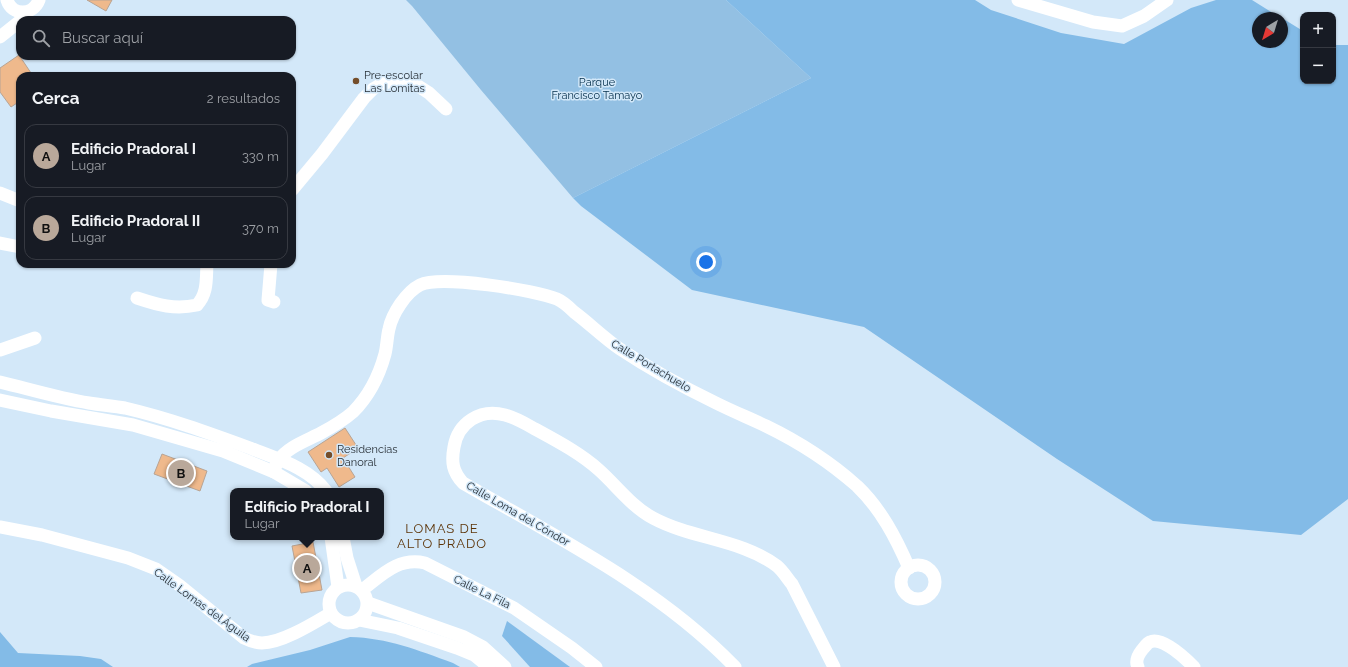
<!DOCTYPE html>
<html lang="es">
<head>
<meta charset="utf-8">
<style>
  body { margin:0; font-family:Raleway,sans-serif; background:#20242c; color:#f1f3f6 }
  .controls { position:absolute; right:12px; top:12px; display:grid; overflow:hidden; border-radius:8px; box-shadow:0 1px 3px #0004 }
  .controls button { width:36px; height:36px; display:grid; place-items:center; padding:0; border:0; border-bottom:1px solid #363941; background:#171b24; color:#f1f3f6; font:20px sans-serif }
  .compass { position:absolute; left:1252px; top:12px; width:36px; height:36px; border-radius:50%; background:#171b24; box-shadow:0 1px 3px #0004; rotate:218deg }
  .you { position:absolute; left:706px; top:262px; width:14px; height:14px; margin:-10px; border:3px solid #fff; border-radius:50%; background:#1a73e8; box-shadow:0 0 0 6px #1a73e833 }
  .badge { display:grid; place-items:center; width:26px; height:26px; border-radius:50%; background:#b9a89a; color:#111; font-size:13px; font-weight:700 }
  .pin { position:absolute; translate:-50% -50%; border:2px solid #fff; box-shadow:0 1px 4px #0006 }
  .popup { position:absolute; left:230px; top:488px; width:154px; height:52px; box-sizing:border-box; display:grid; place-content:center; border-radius:8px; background:#171b24; filter:drop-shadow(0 1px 3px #0005); font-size:13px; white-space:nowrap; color:#9ea1a6 }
  .popup b { font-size:15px; color:#f1f3f6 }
  .popup::after { content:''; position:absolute; left:50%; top:100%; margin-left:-8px; border:8px solid transparent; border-top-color:#171b24 }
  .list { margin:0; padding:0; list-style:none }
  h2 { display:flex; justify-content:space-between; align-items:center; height:52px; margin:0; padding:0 16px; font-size:17px }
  h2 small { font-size:13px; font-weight:400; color:#9ea1a6 }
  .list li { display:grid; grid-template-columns:26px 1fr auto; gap:12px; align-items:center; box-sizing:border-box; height:64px; margin:0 8px 8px; padding:0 8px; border:1px solid #363941; border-radius:12px }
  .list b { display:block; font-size:15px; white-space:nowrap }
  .list p { margin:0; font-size:13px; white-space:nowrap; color:#9ea1a6 }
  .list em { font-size:13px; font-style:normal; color:#9ea1a6 }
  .icon { flex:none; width:22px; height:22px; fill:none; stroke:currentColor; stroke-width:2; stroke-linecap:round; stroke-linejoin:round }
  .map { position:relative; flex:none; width:1348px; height:667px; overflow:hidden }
  .search { position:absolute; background:#171b24; box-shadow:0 1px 3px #0004; left:16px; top:16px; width:280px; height:44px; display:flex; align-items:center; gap:10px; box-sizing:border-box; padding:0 14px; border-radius:12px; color:#9ea1a6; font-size:15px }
  .panel { position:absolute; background:#171b24; box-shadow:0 1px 3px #0004; left:16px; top:72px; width:280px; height:196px; border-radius:12px }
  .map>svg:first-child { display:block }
  .green { fill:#93c0e3 }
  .forest { fill:#83bbe7 }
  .building { fill:#efb98c; stroke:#b8a494 }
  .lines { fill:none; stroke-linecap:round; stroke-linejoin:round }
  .minor { stroke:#fff; stroke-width:13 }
  .poi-dot { fill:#744d2a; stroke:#d3e8f9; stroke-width:1.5 }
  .labels { text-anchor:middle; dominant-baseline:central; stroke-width:3; stroke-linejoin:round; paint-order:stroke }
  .poi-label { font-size:11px; fill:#272f36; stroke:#d3e8f9; text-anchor:start }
  .park-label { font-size:11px; fill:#002c49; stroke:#d3e8f9 }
  .street-label { font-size:11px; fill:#272f36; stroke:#d3e8f9 }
  .quarter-label { font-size:13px; letter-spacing:1px; fill:#5c3307; stroke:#d3e8f9 }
</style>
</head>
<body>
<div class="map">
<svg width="1348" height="667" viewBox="0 0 1348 667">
  <rect width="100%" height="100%" fill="#d3e8f9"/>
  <!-- green -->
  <path class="green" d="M406,0H726L811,78L573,198L481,90L412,6Z"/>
  <!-- forest -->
  <g class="forest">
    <path d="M726,0H975L991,10L1061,33L1124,44L1191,8L1216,0H1252L1281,18H1258V42H1282V18L1303,31V81H1333V45H1348V499L1301,535L1153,521L1057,459L864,327L692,290L581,206L573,198L811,78Z"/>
    <path d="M507,621L570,667H530L502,636Z"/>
    <path d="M0,632L18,653L80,656L101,659L113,667H0Z"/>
    <path d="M350,637C388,638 417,650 453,663L460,667H247L252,664L310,650Z"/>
  </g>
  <!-- building -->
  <g class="building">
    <path d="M87,0H112L106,11Z"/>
    <path d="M19,55L33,76H20V101L11,107L0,92V68Z"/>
    <path d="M345,428L358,448L343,458L355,477L339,487L327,468L321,472L308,452Z"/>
    <path d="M162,454L207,471L200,491L154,474Z"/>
    <path d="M313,542L322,590L301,593L292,546Z"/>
  </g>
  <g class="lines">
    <!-- minor -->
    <g class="minor">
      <path d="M7,0C12,16 33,16 39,0"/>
      <path d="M1018,0L1093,22L1122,26L1144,16L1167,0"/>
      <path d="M0,37L20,21"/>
      <path d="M292,190L322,154L364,98L373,89L383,83L396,81H405L415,84L429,93L446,109"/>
      <path d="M0,193L20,201"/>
      <path d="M0,243L20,247"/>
      <path d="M271,264L268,300L274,302"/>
      <path d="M137,298C158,305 175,310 197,305C208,293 206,279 207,264"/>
      <path d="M0,350L35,338"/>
      <path d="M0,382C29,389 59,398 89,403C101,405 113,406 125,408C168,418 209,433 250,448C277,459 308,467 326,491"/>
      <path d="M0,400L51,411L133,425L223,451L274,472L306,491"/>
      <path d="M274,472C275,468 276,463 279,460C287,447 308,440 321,433C332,427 344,420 353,412C369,396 379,376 385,354C387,346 387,337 389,329C392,314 406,292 420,285C441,275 535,290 557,299C564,302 569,307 574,312C590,324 604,338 620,349C650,369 683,387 716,403C732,411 749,418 766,426C799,442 830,462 857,486C881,509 896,538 909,568"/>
      <path d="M0,527L42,535L128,558L156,569L179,585L244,638C250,641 255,643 262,643C282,643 314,623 331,613"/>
      <path d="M331,537L338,587"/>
      <path d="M343,537L347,558L356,586"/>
      <circle cx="918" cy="582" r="17"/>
      <circle cx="348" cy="604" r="19"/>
      <path d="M362,590C382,575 398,557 425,563L514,608L572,648L596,667"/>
      <path d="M368,603L464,637L483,647L505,667"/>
      <path d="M359,620L398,628L457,648L474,655L489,667"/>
      <path d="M735,667C659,588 558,538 463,483C453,472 451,463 454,447C458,423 480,408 505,415C516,418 526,424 535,429C557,441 580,453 599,470C617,486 631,506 653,518C692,539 741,539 777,566C783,571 787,578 792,584L834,667"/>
      <path d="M1138,667C1135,661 1138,655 1142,650C1144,648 1147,643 1150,642C1162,636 1186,659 1194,667"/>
    </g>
  </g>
  <!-- markers -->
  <g class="poi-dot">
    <circle cx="356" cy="81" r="4"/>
    <circle cx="329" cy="455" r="4"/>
  </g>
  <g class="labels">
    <!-- poi labels -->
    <g class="poi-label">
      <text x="364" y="75">Pre-escolar<tspan x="364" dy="13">Las Lomitas</tspan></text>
      <text x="337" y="449">Residencias<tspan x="337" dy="13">Danoral</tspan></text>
    </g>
    <!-- park labels -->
    <g class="park-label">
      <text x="597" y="82">Parque<tspan x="597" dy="13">Francisco Tamayo</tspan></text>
    </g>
    <!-- street labels -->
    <g class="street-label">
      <text transform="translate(651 366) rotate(31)">Calle Portachuelo</text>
      <text transform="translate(518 514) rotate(30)">Calle Loma del Cóndor</text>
      <text transform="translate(482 592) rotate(26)">Calle La Fila</text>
      <text transform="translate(202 605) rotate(36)">Calle Lomas del Águila</text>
    </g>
    <!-- quarter labels -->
    <g class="quarter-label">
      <text x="442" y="528">LOMAS DE<tspan x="442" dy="15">ALTO PRADO</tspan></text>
    </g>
  </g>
</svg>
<div class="controls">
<button>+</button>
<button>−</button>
</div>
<svg class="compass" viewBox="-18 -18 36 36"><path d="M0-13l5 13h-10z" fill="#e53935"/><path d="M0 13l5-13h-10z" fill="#9ea1a6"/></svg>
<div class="you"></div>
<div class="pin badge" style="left:307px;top:568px">A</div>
<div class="popup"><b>Edificio Pradoral I</b>Lugar</div>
<div class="pin badge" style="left:181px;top:473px">B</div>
<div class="search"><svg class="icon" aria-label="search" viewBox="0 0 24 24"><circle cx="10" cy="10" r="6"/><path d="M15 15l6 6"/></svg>Buscar aquí</div>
<section class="panel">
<h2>Cerca<small>2 resultados</small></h2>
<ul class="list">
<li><span class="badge">A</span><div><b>Edificio Pradoral I</b><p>Lugar</p></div><em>330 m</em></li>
<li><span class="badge">B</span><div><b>Edificio Pradoral II</b><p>Lugar</p></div><em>370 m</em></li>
</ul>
</section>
</div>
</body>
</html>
